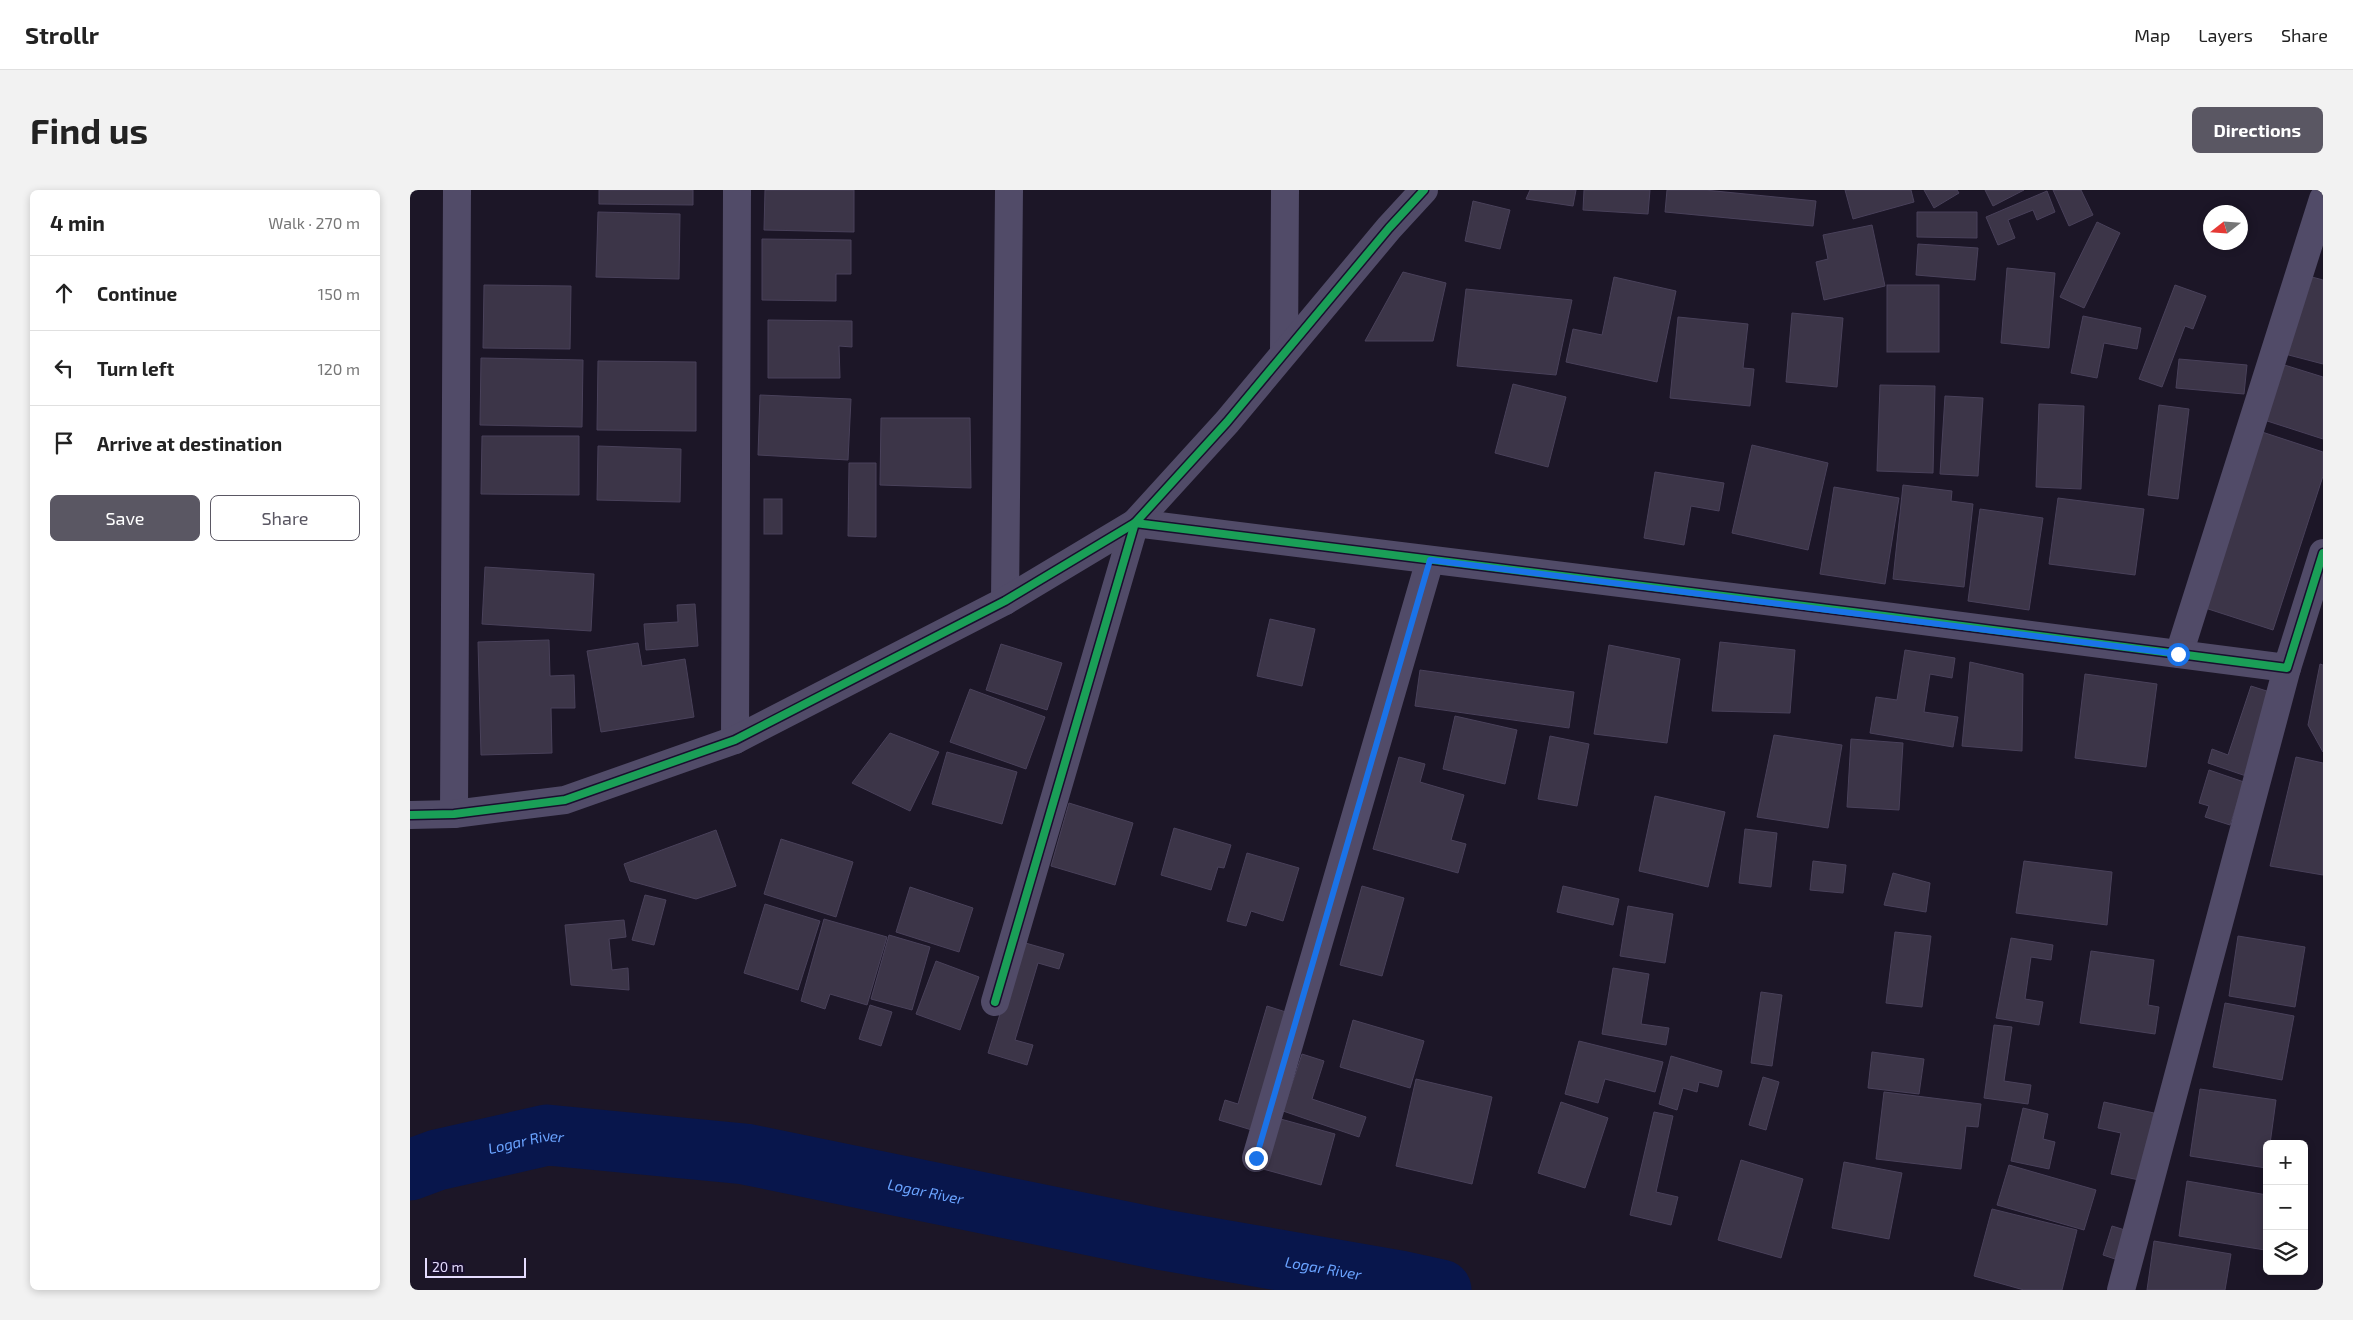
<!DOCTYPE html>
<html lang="en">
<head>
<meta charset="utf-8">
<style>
  body { margin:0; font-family:"Exo 2",sans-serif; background:#f2f2f2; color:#222 }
  .controls { position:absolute; right:15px; bottom:15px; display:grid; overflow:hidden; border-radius:8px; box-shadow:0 2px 8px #0003 }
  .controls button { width:45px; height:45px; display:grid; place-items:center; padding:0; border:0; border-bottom:1px solid #e0e0e0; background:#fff; color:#222; font:25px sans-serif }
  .compass { position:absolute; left:1793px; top:15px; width:45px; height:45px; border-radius:50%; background:#fff; box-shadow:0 2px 8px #0003; rotate:253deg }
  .scale { position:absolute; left:15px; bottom:12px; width:101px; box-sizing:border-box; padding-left:5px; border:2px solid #e5dcff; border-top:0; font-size:14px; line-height:18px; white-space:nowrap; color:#e5dcff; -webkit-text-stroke:4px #190f2e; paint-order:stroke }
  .stop { position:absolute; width:15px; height:15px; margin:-11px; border:4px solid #1a73e8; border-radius:50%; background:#fff }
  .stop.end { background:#1a73e8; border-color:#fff; box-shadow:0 1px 5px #0008 }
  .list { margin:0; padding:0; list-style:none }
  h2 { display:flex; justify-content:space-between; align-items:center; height:65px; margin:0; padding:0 20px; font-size:21px }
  h2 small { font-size:16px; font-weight:400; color:#767676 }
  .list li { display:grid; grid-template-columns:32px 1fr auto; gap:15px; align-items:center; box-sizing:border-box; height:75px; padding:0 20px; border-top:1px solid #e0e0e0 }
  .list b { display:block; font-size:19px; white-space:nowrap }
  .list em { font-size:16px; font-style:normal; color:#767676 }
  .actions { display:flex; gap:10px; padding:15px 20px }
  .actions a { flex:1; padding:11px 0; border:1px solid #5a5763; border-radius:8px; text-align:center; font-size:18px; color:#5a5763 }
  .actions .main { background:#5a5763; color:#fff }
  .icon { flex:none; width:28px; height:28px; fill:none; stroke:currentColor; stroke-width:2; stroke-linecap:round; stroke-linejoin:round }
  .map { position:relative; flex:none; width:1913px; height:1100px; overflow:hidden; border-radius:8px }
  header { display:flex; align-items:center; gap:30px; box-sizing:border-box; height:70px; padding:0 25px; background:#fff; border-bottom:1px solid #e0e0e0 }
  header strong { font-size:24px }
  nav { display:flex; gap:28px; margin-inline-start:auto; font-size:18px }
  .intro { display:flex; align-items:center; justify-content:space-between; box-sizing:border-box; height:120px; padding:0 30px }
  h1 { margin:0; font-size:35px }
  .button { padding:12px 22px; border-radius:8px; background:#5a5763; color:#fff; font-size:18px; font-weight:700 }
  main { display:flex; gap:30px; padding:0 30px }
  aside { flex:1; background:#fff; border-radius:8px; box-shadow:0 2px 8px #0003 }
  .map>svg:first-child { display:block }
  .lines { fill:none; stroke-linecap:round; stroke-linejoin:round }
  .river { stroke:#08164c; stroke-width:61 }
  .building { fill:#3c3548; stroke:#49415a }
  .street { stroke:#514b68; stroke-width:28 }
  .cycleway-casing { stroke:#190f2e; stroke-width:11 }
  .cycleway { stroke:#1a9f57; stroke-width:8 }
  .route { stroke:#1a73e8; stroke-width:6 }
  .labels { text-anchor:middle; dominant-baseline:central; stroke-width:5; stroke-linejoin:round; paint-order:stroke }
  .water-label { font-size:15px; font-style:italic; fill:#6aa3ff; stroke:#190f2e }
</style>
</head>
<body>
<header>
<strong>Strollr</strong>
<nav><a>Map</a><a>Layers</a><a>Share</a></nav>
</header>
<div class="intro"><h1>Find us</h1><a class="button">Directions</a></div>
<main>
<aside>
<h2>4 min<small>Walk · 270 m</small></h2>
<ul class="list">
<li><svg class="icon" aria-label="ahead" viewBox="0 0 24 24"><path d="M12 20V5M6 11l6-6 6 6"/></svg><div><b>Continue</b></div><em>150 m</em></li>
<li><svg class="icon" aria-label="left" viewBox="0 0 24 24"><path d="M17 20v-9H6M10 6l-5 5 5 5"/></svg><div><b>Turn left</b></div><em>120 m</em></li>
<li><svg class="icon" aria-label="arrive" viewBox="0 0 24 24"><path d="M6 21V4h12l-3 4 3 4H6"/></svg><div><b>Arrive at destination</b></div></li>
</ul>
<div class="actions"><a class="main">Save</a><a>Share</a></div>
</aside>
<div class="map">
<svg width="1913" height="1100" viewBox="0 0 1913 1100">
  <rect width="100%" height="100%" fill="#1c1627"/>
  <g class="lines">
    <!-- river -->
    <path class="river" id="s1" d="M0,980L27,970L137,945L335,964L754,1050L990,1091L1031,1100"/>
  </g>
  <!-- building -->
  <g class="building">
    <path d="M189,0H283V15L189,14Z"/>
    <path d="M355,0H444V42L354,40Z"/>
    <path d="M1120,0H1166L1163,16L1116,9Z"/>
    <path d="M1174,0H1240L1238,24L1173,20Z"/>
    <path d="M1257,0H1295L1406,11L1403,36L1255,22Z"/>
    <path d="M1435,0H1501L1504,12L1443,29Z"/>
    <path d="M1514,0H1547L1549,3L1524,18Z"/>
    <path d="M1575,0H1614L1583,16Z"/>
    <path d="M1643,0H1671L1683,25L1659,36Z"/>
    <path d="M1637,1L1645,22L1627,30L1623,20L1598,30L1605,48L1588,55L1576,27Z"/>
    <path d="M1063,11L1100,20L1090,59L1055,51Z"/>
    <path d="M188,22L270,24L269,89L186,87Z"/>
    <path d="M1507,22H1567V48L1507,47Z"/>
    <path d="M1687,32L1710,43L1674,118L1650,107Z"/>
    <path d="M1462,35L1475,96L1414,110L1406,72L1418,69L1413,45Z"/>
    <path d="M352,49L441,50V84H426V111L352,110Z"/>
    <path d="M1508,54L1568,58L1565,90L1506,85Z"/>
    <path d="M1597,78L1645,83L1639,158L1591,153Z"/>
    <path d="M993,82L1036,93L1023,151H955Z"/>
    <path d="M1891,84L1913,90V174L1871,163Z"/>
    <path d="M1204,87L1266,101L1247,192L1156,172L1163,139L1192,145Z"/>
    <path d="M74,95L161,96L160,159L73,158Z"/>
    <rect x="1477" y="95" width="52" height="67"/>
    <path d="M1765,95L1796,106L1783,139L1775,136L1752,197L1729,189Z"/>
    <path d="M1056,99L1162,110L1146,185L1047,176Z"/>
    <path d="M1382,123L1433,128L1427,197L1376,192Z"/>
    <path d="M1673,126L1731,138L1727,159L1694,153L1687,188L1661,183Z"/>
    <path d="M1268,127L1338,134L1333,178L1344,179L1340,216L1260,208Z"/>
    <path d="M358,130L442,131V157L429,156L430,188H358Z"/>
    <path d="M71,168L173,170L172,237L70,235Z"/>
    <path d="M1769,169L1837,175L1834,204L1766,198Z"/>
    <path d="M188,171L286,172V241L187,240Z"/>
    <path d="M1868,173L1913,187V249L1851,229Z"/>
    <path d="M1103,194L1156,207L1138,277L1085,263Z"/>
    <path d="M1470,195L1525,196L1523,283L1467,281Z"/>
    <path d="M350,205L441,209L438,270L348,265Z"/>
    <path d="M1535,206L1573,208L1568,286L1530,284Z"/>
    <path d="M1629,214L1674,216L1671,299L1626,297Z"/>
    <path d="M1749,215L1779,219L1768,309L1738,305Z"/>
    <path d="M471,228H560L561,298L470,295Z"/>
    <path d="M1846,240L1913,262V286L1863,440L1789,416Z"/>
    <path d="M72,246H169V305L71,304Z"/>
    <path d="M1342,255L1418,273L1398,360L1322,343Z"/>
    <path d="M188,256L271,259L270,312L187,310Z"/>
    <path d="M439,273H466V347L438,346Z"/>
    <path d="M1245,282L1314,293L1309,321L1281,316L1274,355L1234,348Z"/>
    <path d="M1493,295L1542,301L1541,311L1563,314L1554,397L1483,389Z"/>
    <path d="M1424,297L1489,308L1475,394L1410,384Z"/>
    <path d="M1648,308L1734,319L1725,385L1639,374Z"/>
    <rect x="354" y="309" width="18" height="35"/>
    <path d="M1570,319L1633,328L1619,420L1558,411Z"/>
    <path d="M75,377L184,384L181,441L72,434Z"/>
    <path d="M285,414L288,456L236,460L234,434L268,432L267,415Z"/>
    <path d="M860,429L905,439L892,496L847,486Z"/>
    <path d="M139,450L140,486L164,485L165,518H141L142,563L71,565L68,452Z"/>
    <path d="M1310,452L1385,460L1380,523L1302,521Z"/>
    <path d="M228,453L232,476L275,469L284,527L191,542L177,461Z"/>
    <path d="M591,454L652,473L637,520L576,500Z"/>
    <path d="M1199,455L1270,469L1257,553L1184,544Z"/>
    <path d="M1495,460L1545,468L1542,488L1520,484L1514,522L1548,527L1543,557L1460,543L1466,507L1487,510Z"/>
    <path d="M1560,472L1613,484L1612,561L1552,556Z"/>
    <path d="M1910,474L1913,475V562L1898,535Z"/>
    <path d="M1010,480L1164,502L1159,538L1005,516Z"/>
    <path d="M1675,484L1747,494L1736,577L1665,568Z"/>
    <path d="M1841,496L1863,503L1836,586L1798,573L1802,559L1818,565Z"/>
    <path d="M560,499L635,527L616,579L540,552Z"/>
    <path d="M1045,526L1107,540L1095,594L1033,579Z"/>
    <path d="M480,543L529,562L500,621L442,593Z"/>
    <path d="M1364,545L1432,555L1418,638L1347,627Z"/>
    <path d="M1140,546L1179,554L1167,616L1128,609Z"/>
    <path d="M1441,549L1493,553L1489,620L1437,617Z"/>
    <path d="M537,562L607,582L592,634L522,614Z"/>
    <path d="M989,567L1015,574L1010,592L1054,605L1041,650L1056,654L1048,683L963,659Z"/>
    <path d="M1886,567L1913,573V685L1860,676Z"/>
    <path d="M1799,580L1834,592L1820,635L1795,627L1799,616L1789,613Z"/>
    <path d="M1245,606L1315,622L1298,697L1229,681Z"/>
    <path d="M659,613L723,633L705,695L641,676Z"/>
    <path d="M764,638L821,655L814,678L808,677L801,700L751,685Z"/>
    <path d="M1335,639L1367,643L1361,697L1329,693Z"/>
    <path d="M306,640L326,696L286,709L220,691L214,674Z"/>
    <path d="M371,649L443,672L426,727L354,704Z"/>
    <path d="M837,663L889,678L873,731L841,721L836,736L817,731Z"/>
    <path d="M1403,671L1436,675L1433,703L1400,700Z"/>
    <path d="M1614,671L1702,682L1697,735L1606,723Z"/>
    <path d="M1483,683L1520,693L1516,722L1474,715Z"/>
    <path d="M952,696L994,708L972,786L930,775Z"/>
    <path d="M1153,696L1209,709L1203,735L1147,722Z"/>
    <path d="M500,697L563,718L549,762L486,742Z"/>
    <path d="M235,705L256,710L244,755L222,750Z"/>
    <path d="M355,714L410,731L388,800L334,783Z"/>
    <path d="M1218,716L1263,724L1255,773L1210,766Z"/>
    <path d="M414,729L477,747L457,815L420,804L415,819L391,811Z"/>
    <path d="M214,730L216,747L199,749L202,780L218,778L219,800L161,795L155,735Z"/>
    <path d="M1485,742L1521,746L1512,817L1476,813Z"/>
    <path d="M479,745L520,757L502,820L461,809Z"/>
    <path d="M1828,746L1895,757L1885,817L1819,806Z"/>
    <path d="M1601,748L1643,755L1641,770L1621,767L1615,809L1633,812L1629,835L1586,828Z"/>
    <path d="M612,752L654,764L649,779L628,773L605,850L623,855L617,875L578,863Z"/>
    <path d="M1681,761L1744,770L1738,815L1749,817L1745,844L1670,833Z"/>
    <path d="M526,771L569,787L550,840L506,824Z"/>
    <path d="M1203,778L1239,784L1231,834L1259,838L1256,855L1192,844Z"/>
    <path d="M1351,802L1372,805L1362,876L1341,873Z"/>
    <path d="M1815,813L1884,826L1872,890L1803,877Z"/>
    <path d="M460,815L482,822L471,856L449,849Z"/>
    <path d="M857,816L879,823L845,941L809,930L815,910L828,914Z"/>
    <path d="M943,830L1014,851L1000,898L930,877Z"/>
    <path d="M1584,835L1602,837L1594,891L1621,895L1618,914L1574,908Z"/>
    <path d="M1169,851L1253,872L1245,902L1195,889L1188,913L1155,904Z"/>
    <path d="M1462,862L1514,869L1509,904L1458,898Z"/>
    <path d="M892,864L914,871L902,909L956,927L949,947L873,921Z"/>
    <path d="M1261,866L1312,881L1308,897L1289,892L1287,902L1273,898L1267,920L1249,914Z"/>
    <path d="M1353,887L1369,892L1356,940L1339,935Z"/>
    <path d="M1006,889L1082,907L1062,994L986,976Z"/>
    <path d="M1790,899L1866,910L1860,954H1857L1856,978L1780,966Z"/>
    <path d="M1474,902L1571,914L1568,937L1556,936L1551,979L1466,969Z"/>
    <path d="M1151,912L1198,928L1175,998L1128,983Z"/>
    <path d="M1694,912L1744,923L1729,990L1701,984L1711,943L1688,938Z"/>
    <path d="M1613,918L1638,924L1633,949L1645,952L1639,979L1601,971Z"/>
    <path d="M1244,922L1263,926L1246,1002L1268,1007L1261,1035L1220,1025Z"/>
    <path d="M867,928L925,944L911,995L853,979Z"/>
    <path d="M1331,970L1393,989L1371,1068L1308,1050Z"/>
    <path d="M1434,972L1492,983L1479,1049L1422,1038Z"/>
    <path d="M1599,975L1686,1000L1674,1040L1587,1015Z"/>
    <path d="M1777,991L1857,1005L1855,1060L1769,1046Z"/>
    <path d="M1582,1019L1667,1040L1652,1100H1614L1564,1086Z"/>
    <path d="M1702,1036L1715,1040L1705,1069L1693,1065Z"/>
    <path d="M1744,1051L1821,1064L1815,1100H1737Z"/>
  </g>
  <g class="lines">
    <!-- street -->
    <g class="street">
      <path d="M874,162L875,0"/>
      <path d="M595,411L599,0"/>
      <path d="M1769,464L1913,9"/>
      <path d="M325,550L327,0"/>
      <path d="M44,624L47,0"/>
      <path d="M0,625L44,624L155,610L325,550L595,411L725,333L817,232L979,38L1014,0"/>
      <path d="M585,812L725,333L1459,424L1877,478L1913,363"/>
      <path d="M846,968L1020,370"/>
      <path d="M1711,1100L1877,478"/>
    </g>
    <!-- cycleway casing -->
    <g class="cycleway-casing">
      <g id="cycleway">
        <path d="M0,625L44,624L155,610L325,550L595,411L725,333L817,232L979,38L1014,0"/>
        <path d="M585,812L725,333L1459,424L1877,478L1913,363"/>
      </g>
    </g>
    <!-- cycleway -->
    <use href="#cycleway" class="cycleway"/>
  </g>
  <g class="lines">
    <!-- route -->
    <path class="route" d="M846,968L1020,370L1768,464"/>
  </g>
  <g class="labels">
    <!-- water labels -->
    <g class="water-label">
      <text stroke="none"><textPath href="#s1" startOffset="120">Logar River</textPath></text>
      <text stroke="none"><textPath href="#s1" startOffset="525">Logar River</textPath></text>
      <text stroke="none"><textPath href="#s1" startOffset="930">Logar River</textPath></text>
    </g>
  </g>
</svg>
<div class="controls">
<button>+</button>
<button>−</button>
<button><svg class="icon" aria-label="layers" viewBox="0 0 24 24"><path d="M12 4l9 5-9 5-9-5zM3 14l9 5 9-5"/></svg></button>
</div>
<svg class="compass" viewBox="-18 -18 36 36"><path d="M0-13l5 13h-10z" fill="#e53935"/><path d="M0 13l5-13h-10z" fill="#767676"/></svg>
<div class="scale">20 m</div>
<div class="stop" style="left:1768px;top:464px"></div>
<div class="stop end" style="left:846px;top:968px"></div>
</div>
</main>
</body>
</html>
